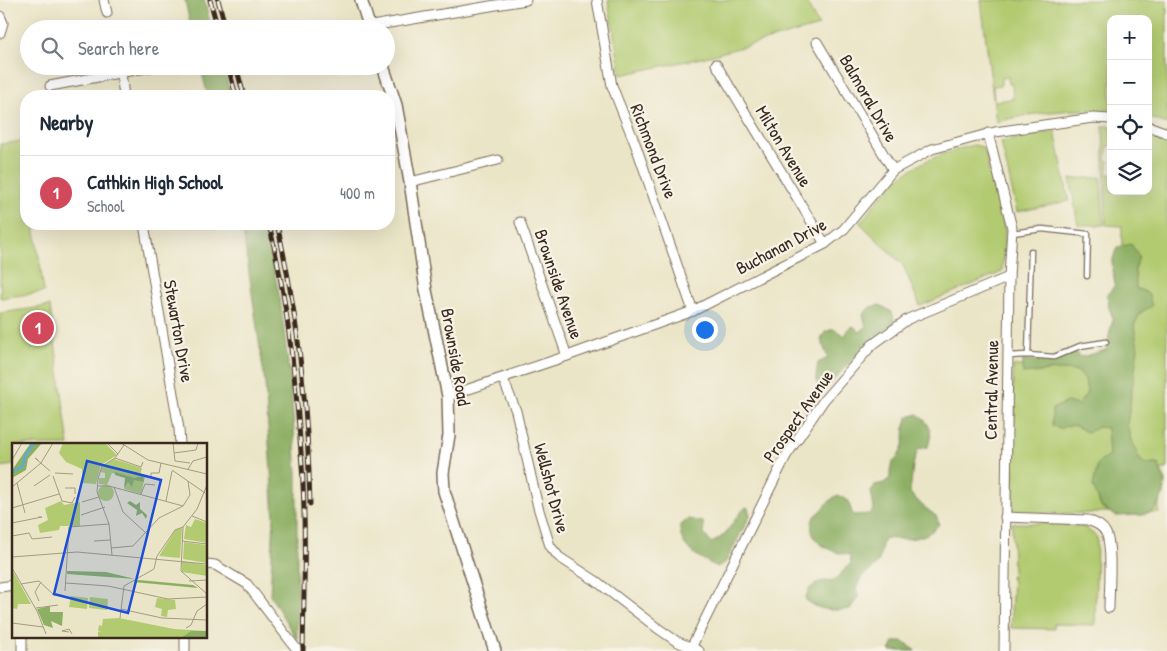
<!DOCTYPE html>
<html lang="en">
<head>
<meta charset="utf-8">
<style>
  body { margin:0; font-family:"Patrick Hand",sans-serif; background:#f6f6f7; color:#1f2937 }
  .controls { position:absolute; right:15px; top:15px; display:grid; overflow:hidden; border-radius:10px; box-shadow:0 5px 20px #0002 }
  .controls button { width:45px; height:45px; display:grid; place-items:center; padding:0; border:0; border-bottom:1px solid #e0e1e3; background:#fff; color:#1f2937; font:25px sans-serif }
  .you { position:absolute; left:704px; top:329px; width:18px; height:18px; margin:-12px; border:4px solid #fff; border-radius:50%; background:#1a73e8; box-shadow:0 0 0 8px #1a73e833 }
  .badge { display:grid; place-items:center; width:32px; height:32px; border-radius:50%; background:#d1495b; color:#fff; font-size:16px; font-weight:700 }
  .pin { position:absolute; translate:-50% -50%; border:2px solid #fff; box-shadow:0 1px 5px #0006 }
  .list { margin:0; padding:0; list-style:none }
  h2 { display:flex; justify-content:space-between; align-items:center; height:65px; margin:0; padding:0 20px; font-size:21px }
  h2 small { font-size:16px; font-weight:400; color:#747a83 }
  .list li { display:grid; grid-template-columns:32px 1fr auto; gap:15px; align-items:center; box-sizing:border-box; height:75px; padding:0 20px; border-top:1px solid #e0e1e3 }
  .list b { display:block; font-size:19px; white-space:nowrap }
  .list p { margin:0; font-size:16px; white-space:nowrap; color:#747a83 }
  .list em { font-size:16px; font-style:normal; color:#747a83 }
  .icon { flex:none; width:28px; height:28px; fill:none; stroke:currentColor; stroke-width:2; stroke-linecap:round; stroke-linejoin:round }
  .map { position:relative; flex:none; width:1167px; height:651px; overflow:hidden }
  .search { position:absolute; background:#fff; box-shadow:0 5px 20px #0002; left:20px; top:20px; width:375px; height:55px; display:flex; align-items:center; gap:12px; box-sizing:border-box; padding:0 18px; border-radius:28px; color:#747a83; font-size:19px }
  .panel { position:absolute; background:#fff; box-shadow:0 5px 20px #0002; left:20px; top:90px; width:375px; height:140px; border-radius:20px }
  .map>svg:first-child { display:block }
  .green { fill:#b2cb71; stroke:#767a48; fill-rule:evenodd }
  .forest { fill:#8daf63; stroke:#646c40 }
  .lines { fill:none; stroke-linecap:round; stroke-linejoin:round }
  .service-casing { stroke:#796b59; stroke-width:7 }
  .minor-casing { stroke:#796b59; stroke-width:11 }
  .tertiary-casing { stroke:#796b59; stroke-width:14 }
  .service { stroke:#fff; stroke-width:4.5 }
  .minor { stroke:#fff; stroke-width:9 }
  .tertiary { stroke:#fff; stroke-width:11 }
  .rail-casing { stroke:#3b2a1e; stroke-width:5 }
  .rail { stroke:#f7f3e8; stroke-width:3; stroke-dasharray:9; stroke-linecap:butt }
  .labels { text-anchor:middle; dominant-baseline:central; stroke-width:4.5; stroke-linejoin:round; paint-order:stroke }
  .street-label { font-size:18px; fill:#3b2a1e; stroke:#f7f3e8 }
  .inset-river { fill:none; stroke:#5eaad7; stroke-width:2.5 }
  .inset-road { fill:none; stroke:#a59a83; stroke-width:1 }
  .view { fill:#1d4ed8; fill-opacity:0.15; stroke:#1d4ed8; stroke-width:2.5 }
  .inset-edge { fill:none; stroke:#3b2a1e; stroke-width:2.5 }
</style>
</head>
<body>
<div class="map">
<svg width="1167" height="651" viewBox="0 0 1167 651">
  <rect width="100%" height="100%" fill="#f7f3e8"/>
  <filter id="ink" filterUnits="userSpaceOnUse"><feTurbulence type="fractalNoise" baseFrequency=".02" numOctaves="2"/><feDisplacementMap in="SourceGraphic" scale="10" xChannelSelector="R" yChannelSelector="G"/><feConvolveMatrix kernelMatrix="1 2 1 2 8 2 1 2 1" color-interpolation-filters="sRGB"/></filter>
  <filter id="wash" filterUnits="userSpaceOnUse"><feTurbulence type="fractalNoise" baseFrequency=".0096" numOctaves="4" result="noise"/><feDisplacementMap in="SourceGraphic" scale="20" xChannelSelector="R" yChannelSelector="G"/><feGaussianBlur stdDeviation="1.12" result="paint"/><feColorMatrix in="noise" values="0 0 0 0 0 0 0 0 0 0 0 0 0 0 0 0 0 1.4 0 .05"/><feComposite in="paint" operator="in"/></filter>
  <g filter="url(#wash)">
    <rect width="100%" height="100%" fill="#ebe5c7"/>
    <!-- green -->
    <g class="green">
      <path d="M608,0H805L819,26L705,57L621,75Z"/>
      <path d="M981,0H1167V124L1148,117V19H1111V110C1073,108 1032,113 996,122ZM1001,78L1008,77L1009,84H1012L1013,99L994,101L993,86L1001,85Z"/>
      <path d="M1103,126H1111V146H1108L1106,160L1109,161L1107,174H1111V191H1148V135L1167,142V469H1158L1159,513L1100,512L1099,513L1012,514L1014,469H1012V425L1014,424L1015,410L1013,408V366L1121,365L1122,226L1106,225Z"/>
      <path d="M1055,131L1069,201L1017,212L1001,142Z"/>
      <path d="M23,141L26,165V224H34L44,292L0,298V144Z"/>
      <path d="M974,145L982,147L985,151L989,167L988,169L991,176L1005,231L1002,272L920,306L903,265L860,223C868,214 874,204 881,196C906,166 937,154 974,145Z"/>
      <path d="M1101,177L1104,225H1078L1070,179Z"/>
      <path d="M50,306L69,445H14V465L0,467V313Z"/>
      <path d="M1012,523L1059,524L1084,527L1097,537L1095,625L1054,624V629L1011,628L1012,614L1011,613L1013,580L1011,579L1013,571Z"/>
    </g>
    <!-- forest -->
    <g class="forest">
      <path d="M185,0H204L212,29H191Z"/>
      <path d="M200,66H223L231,96H208Z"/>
      <path d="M242,224H264L280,299L291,388L297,474V640L270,595L274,517L265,383Z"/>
      <path d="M1131,244L1139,256L1135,270L1136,288L1148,293L1152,306L1140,313L1134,326L1138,348L1127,425L1131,440L1140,460L1146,464H1158L1165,479L1164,494L1155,510L1142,515L1116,516L1101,507L1093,486L1098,463L1109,456L1107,428L1098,427L1087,433C1077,425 1071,423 1059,429L1052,425V409L1067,402L1078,405L1087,393L1085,379L1077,371L1058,370L1023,374V360C1042,361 1058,362 1074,351L1081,357L1106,350L1113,318L1109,308L1107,295L1115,285L1112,262L1117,247Z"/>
      <path d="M880,305L892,312L895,323L868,343L827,387H818L816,376L818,363L828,358L821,340L825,332L833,329L846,336L847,330L853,326L860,332L866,327L863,314L870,307Z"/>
      <path d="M918,414C931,425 933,431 928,447L918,449L913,465L910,493L923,506L936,516L939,524C926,541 904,540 884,538L882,545L879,561L871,570L862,576L856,589L859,596L850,609C834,611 817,611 805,599L809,589L819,582L834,580L851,563L850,555C832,553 805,542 813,519C814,516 818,514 821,511C827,504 830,499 838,495L848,501L853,515L870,514L874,509L871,491L875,485L884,483L890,478C889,456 899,462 903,445C906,434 902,429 908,417Z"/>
      <path d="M746,507L748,508L750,516L725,563L717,567C699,557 679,549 680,526L688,519L703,522L704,534L711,543C728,537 733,518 746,507Z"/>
      <path d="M902,641L914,649L915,651H890L894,642Z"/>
    </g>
  </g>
  <g filter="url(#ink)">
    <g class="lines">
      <!-- service casing -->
      <g class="service-casing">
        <g id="service">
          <path d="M1012,233L1042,229L1088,234L1087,276"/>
          <path d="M1028,355L1031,251"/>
          <path d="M1007,356L1028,355L1054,357L1080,346L1106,342"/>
        </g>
      </g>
      <!-- minor casing -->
      <g class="minor-casing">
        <g id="minor">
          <path d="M104,0L107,13"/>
          <path d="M597,0L612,86L636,146L693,311"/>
          <path d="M0,16L3,23L0,33"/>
          <path d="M354,29L526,0"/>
          <path d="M817,42L893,170"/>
          <path d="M716,64L825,244"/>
          <path d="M121,73L124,96"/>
          <path d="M50,86L156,66"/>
          <path d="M1148,126L1167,133"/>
          <path d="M988,133L1012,228L1009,277L1004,651"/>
          <path d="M410,182L498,160"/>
          <path d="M520,222L567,356"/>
          <path d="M144,224L179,429L180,445"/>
          <path d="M503,379L516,411L538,507L550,546L559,557L596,581L656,627L676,641L699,651"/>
          <path d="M448,396L567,356L693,311L825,244L844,229L893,170L932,149L995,132L1093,118L1111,119"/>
          <path d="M1005,517L1088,520C1095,523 1102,525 1106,533C1113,547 1109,591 1109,608"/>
          <path d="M206,564L215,565L247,584L298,651"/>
          <path d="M0,587L14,585"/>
          <path d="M22,637V651"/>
          <path d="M185,637V651"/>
          <path d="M691,648L786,456L824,400L872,345L908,319L1009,277"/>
        </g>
      </g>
      <!-- tertiary casing -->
      <g class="tertiary-casing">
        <g id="tertiary">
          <path d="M361,0L370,29"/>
          <path d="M383,66L396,105L410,182L426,290L448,396L449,435L443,473L444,491L495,651"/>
        </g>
      </g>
      <!-- service -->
      <use href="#service" class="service"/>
      <!-- minor -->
      <use href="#minor" class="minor"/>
      <!-- tertiary -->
      <use href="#tertiary" class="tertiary"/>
      <!-- rail casing -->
      <g class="rail-casing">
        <g id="rail">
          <path d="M210,0L218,29"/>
          <path d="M218,0L226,29"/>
          <path d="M228,66L236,96"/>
          <path d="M236,66L244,96"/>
          <path d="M269,224C288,303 296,383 302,465C306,526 304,589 303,651"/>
          <path d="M277,224C298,315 308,410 310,504"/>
        </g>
      </g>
      <!-- rail -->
      <use href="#rail" class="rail"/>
    </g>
  </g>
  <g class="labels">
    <!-- street labels -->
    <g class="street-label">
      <text transform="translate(869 98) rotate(60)">Balmoral Drive</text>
      <text transform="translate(784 146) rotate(59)">Milton Avenue</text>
      <text transform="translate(654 151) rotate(69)">Richmond Drive</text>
      <text transform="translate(781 246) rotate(-28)">Buchanan Drive</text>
      <text transform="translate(559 284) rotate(71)">Brownside Avenue</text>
      <text transform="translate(179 331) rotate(80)">Stewarton Drive</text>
      <text transform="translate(456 357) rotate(80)">Brownside Road</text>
      <text transform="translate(991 390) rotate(-89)">Central Avenue</text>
      <text transform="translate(798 416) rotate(-55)">Prospect Avenue</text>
      <text transform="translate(552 488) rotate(75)">Wellshot Drive</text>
    </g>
  </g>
  <!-- overview -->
  <g transform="translate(12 443)">
    <rect width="195" height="195" fill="#ebe5c7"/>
    <path d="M51,0H93L105,12L89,22L84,41L70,40V26L54,19L47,10ZM102,16L130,25L128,33L133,34L129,51L112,46L115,34L100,30L95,42L87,41V35H93V30L88,29L91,23ZM86 50a8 8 0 1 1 16 0a8 8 0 1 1-16 0ZM49,58L52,62L68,59V83H48L47,87L28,90L26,82L36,77L33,65ZM183,76L195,80V100L172,96L174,82L179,84ZM170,85L168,115L147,113L164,86ZM172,99L195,102V120L171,116ZM170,118L195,122V133L170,129ZM0,130H2L19,161H6L5,166L0,165ZM59,153L76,155L75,166L57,164ZM78,154L96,156L95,167L77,165ZM145,155L163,157L164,166L156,167L155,174L149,173L150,166L143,164ZM107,175L162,186L195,188V195H86V189H89L86,188L87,182L90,183L91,176Z" fill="#b2cb71"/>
    <path d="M30,0L16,16L14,27L0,35V27L18,1ZM103,29L122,35L131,33L132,39L122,37L120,44L116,39L112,45L113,35L103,32ZM118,58L124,62L128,59V66L135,72L134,76L130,70L124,73L125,67L115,60ZM55,128L94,129L123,136L55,131ZM127,137L181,142L186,145L121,139ZM38,163V169H51L50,183L39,178L41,185L32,182L25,166ZM179,188H195V195H169Z" fill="#8daf63"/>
    <path class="inset-river" d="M0,29L11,23L13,13L22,0"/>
    <path class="inset-road" d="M95,0L106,11M109,0L136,17L195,31M161,0L163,18L178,20M162,10L184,7L186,0M103,15L129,24L131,19M0,17L10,0M26,17L23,15L38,28M176,26L181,18L195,14M160,27L193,50M43,30L61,31M41,33L50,58L60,60L63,54M139,34V30H147L149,20M5,40L13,70M22,43L38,32M86,43H97L171,63M0,44L29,20L41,0M102,44L111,69L135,91M53,45H63V51M129,51L133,41L143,42M154,58L160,28M70,59L87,54M0,65L47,51M69,72L93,64M180,73L195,79M0,80L30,74H26M171,84L169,128L195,151M0,93L17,90L20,96L40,94M82,98L98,97M170,98L195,101M99,105L121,103L147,75L171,63L178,52L176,38M100,112L97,81L85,49L86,36L90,23L103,15L112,2M0,114L65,109L195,121M0,125L25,168L34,191M177,138L195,137M54,140L96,143L156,156L195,154M9,141L27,138L43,153M53,148L57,84L97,81M27,158L23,149L29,139M24,165L46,162M109,166L150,175L195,177M108,175L112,143L142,126L145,113L163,87L171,84L185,66L195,42M0,180L31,184M174,185L179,182L185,168L195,161M57,189L50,188L57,186L60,191"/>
    <path class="view" d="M75,18L149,37L116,170L42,151Z"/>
    <rect width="195" height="195" class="inset-edge"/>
  </g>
</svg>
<div class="controls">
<button>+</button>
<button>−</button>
<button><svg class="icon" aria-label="locate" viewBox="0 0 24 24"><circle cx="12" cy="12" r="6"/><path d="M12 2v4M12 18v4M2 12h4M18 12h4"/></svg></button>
<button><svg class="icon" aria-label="layers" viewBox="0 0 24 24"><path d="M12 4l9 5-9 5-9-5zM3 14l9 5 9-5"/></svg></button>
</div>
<div class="you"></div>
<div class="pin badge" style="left:38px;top:328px">1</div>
<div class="search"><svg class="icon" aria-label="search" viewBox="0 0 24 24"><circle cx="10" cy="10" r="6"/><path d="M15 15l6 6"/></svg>Search here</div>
<section class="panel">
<h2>Nearby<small></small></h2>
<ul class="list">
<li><span class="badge">1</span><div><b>Cathkin High School</b><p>School</p></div><em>400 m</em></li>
</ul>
</section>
</div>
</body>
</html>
